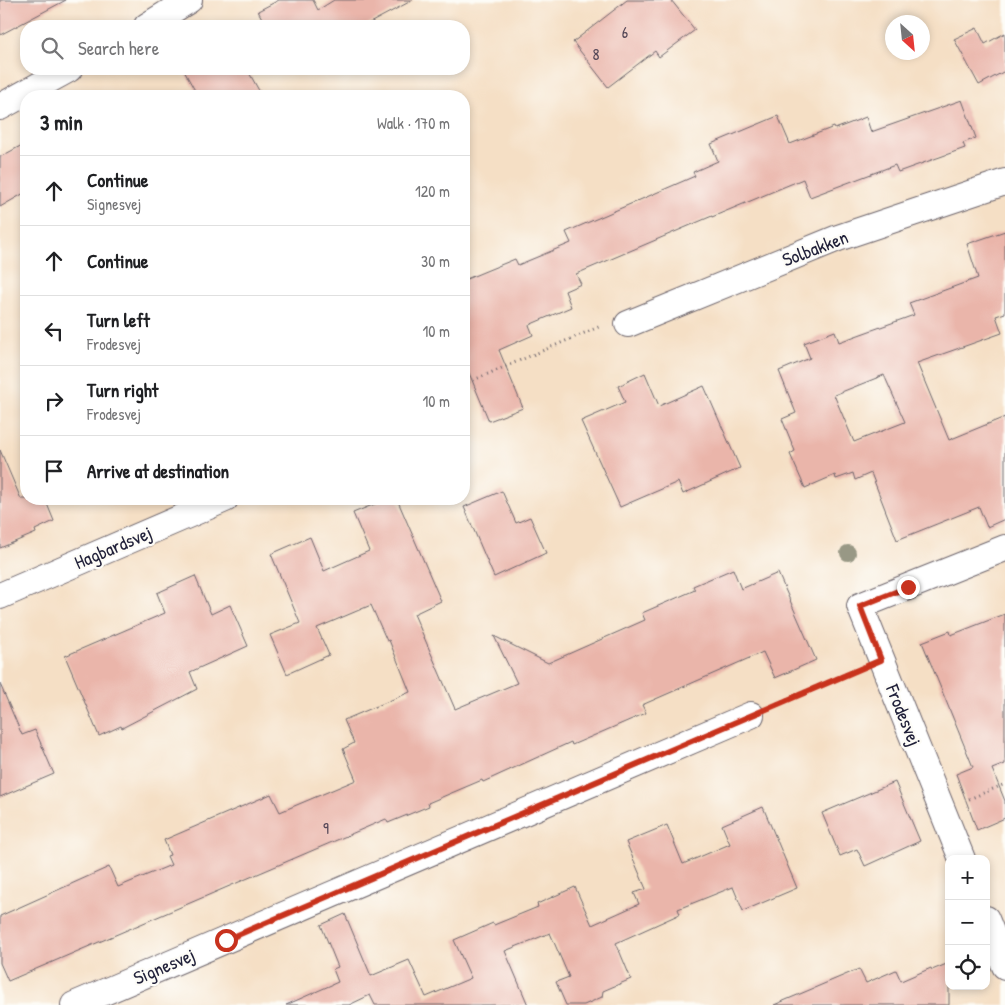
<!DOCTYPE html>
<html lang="en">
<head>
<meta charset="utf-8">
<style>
  body { margin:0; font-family:"Patrick Hand",sans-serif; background:#f2f2f2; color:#202124 }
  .controls { position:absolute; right:15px; bottom:15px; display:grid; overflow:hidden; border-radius:10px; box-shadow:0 2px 8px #0003 }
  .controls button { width:45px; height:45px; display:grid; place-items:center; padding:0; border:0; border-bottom:1px solid #e0e0e0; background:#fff; color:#202124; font:25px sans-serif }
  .compass { position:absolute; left:885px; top:15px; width:45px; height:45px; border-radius:50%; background:#fff; box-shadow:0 2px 8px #0003; rotate:153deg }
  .stop { position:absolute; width:15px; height:15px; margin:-11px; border:4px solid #c8321e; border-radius:50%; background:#fff }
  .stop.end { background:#c8321e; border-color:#fff; box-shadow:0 1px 5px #0008 }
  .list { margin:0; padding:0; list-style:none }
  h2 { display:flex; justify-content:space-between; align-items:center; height:65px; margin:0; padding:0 20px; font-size:21px }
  h2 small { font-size:16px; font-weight:400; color:#757577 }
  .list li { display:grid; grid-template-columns:32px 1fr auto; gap:15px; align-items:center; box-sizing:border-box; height:70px; padding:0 20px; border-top:1px solid #e0e0e0 }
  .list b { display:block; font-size:19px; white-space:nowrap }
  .list p { margin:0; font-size:16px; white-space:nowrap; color:#757577 }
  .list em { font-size:16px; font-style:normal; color:#757577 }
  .icon { flex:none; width:28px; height:28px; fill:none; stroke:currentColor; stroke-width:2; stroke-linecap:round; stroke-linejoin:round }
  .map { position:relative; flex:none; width:1005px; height:1005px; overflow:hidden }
  .search { position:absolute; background:#fff; box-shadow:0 2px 8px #0003; left:20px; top:20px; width:450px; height:55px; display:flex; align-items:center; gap:12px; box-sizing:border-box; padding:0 18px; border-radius:20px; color:#757577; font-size:19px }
  .panel { position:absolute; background:#fff; box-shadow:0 2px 8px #0003; left:20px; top:90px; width:450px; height:415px; border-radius:20px }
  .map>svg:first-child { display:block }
  .building { fill:#eab5aa; fill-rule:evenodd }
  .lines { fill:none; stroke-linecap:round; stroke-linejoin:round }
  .minor-casing { stroke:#6c646b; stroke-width:28 }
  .path { stroke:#6c646b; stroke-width:3; stroke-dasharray:1 4; stroke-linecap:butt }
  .minor { stroke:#fff; stroke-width:26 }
  .tree { fill:#989885 }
  .route { stroke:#c8321e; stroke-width:6 }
  .labels { text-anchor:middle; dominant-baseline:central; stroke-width:4.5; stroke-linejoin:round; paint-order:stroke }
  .number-label { font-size:16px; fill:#544757 }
  .street-label { font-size:19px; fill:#22223b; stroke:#fdfcf7 }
</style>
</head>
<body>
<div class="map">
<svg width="1005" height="1005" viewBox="0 0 1005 1005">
  <rect width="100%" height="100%" fill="#fdfcf7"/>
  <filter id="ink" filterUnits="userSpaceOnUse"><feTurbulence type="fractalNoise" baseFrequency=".02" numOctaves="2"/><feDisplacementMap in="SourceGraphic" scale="10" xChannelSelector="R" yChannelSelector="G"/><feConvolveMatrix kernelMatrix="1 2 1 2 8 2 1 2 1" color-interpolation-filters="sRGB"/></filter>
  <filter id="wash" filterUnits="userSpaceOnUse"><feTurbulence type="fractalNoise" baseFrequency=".0096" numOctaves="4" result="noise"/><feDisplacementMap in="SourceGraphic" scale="20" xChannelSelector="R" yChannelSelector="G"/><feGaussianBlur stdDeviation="1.12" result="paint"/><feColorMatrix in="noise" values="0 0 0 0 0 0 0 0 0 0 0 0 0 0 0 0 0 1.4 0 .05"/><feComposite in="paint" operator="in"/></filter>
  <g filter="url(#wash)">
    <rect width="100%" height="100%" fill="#f5dfc5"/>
    <g id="blocks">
      <!-- building -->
      <g class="building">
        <path d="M0,0H66L0,35Z"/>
        <path d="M279,0H313L318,10L334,0H413L364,26H266L258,11Z"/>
        <path d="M627,0H671L695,30L659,57L655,51L608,87L573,42Z"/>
        <path d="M977,28L985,44L1005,33V71L979,85L954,39Z"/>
        <path d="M183,69H247L262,96H198Z"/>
        <path d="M962,100L976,138L963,143L965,148L898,172L895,165L810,197L803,179L712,217V216L576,274L581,284L565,291L571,307L529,325L533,335L499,350L523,408L489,421L464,361V280L515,259L518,265L571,243L566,232L695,176L693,172L718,161L711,144L778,116L790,144L834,127L835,129L866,117L871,132Z"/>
        <path d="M26,143V192L0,207V157Z"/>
        <path d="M1005,231V313L996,316L1002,333L917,363L949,440L1005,417V519L987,527L979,507L897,540L871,473L855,480L853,473L836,479L835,475L805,488L790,454L795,451L782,419L796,413L779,371L810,358L804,343L835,331L839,342L914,315L909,303L978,278L967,244ZM884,375L905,422L854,442L834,395Z"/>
        <path d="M645,373L659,406L704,386L740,468L683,494L678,482L620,507L581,421L625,402L618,386Z"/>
        <path d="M0,450L21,499H45L54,521L35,530L36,533L0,548Z"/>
        <path d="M502,491L516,523L530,517L546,553L494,577L464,507Z"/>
        <path d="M387,499H397L441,601L414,614L455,709L517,683L494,636L548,663L645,620L642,613L695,590L693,586L733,569L741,589L778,573L816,660L775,678L763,652L642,705L646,713L572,745L571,742L483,782L482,780L428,803L429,806L388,823L386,819L8,981L0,963V916L109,867L118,887L171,865L167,856L170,855L164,840L271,794L280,812L356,780L343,749L354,743L344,720L410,692L389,640L387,641L371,605L317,628L329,655L287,674L270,635L300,623L271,554L310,537L324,571L369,551L353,513Z"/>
        <path d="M195,576L211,614L230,605L248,646L190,672L197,689L122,728L121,726L99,736L65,656L165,613L157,593Z"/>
        <path d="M1005,614V764L992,769L1005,801V818L977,830L956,774L973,767L922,642L950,631L951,635Z"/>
        <path d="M0,684L22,735L35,730L54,774L0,797Z"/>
        <path d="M895,782L920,841L865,866L857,849L840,856L822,813Z"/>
        <path d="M763,807L797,888L743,911L733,887L678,909L680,914L616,943L631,979L603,991L602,997L584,1005H566L556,982L569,977L550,933L505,951L528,1005H375L370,995L349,1005H286L338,982L333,969L338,967L321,925L345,914L371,976L409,960L426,997L471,978L454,940L493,923L494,925L538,907L537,904L575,887L592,925L639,904L634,893L646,889L626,842L667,825L683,864L730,844L722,825Z"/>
        <path d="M949,963V1005H774L859,969L866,983L896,970L901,981L931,968L932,970Z"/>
      </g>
    </g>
  </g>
  <g filter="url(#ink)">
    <use href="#blocks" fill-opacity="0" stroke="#6c646b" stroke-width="1"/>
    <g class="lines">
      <!-- minor casing -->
      <g class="minor-casing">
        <g id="minor">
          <path d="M147,26L189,0"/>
          <path d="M0,107L69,69"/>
          <path d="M628,324L838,238L1005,182"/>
          <path d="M0,596L225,499"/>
          <path d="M962,859L860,606L1005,548"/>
          <path d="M986,919L1005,966"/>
          <path d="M74,1005L751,715"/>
        </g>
      </g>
      <!-- path -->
      <g class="path">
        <path d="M464,384L601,326"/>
        <path d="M777,704L856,670"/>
        <path d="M969,799L1005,784"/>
      </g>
      <!-- minor -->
      <use href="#minor" class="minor"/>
    </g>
    <!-- trees -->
    <circle class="tree" cx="848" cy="553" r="8"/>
  </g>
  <g class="lines" filter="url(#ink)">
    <!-- route -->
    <path class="route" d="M226,940L881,660L860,606L908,587"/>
  </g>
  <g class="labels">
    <!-- number labels -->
    <g class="number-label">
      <text x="625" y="32">6</text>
      <text x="596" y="54">8</text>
      <text x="326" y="828">9</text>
    </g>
    <!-- street labels -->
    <g class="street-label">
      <text transform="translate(815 248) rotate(-21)">Solbakken</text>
      <text transform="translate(113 547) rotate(-23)">Hagbardsvej</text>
      <text transform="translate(904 715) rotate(68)">Frodesvej</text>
      <text transform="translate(164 966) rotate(-23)">Signesvej</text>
    </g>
  </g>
</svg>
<div class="controls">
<button>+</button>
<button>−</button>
<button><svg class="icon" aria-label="locate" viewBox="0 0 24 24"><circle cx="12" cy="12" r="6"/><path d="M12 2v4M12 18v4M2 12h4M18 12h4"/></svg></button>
</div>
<svg class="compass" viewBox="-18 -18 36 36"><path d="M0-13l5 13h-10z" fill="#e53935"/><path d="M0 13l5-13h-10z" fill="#757577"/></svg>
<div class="stop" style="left:226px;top:940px"></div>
<div class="stop end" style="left:908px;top:587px"></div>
<div class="search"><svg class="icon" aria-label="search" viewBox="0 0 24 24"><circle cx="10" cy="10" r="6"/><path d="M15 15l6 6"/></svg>Search here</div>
<section class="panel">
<h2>3 min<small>Walk · 170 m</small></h2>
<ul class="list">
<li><svg class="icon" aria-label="ahead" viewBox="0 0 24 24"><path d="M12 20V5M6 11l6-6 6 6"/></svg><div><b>Continue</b><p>Signesvej</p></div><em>120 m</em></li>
<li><svg class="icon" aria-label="ahead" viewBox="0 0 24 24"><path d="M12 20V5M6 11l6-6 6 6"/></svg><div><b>Continue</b></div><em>30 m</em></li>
<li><svg class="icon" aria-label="left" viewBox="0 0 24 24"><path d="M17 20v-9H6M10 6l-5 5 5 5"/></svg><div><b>Turn left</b><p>Frodesvej</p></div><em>10 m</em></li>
<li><svg class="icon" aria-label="right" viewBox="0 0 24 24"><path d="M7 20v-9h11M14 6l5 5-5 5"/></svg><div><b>Turn right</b><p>Frodesvej</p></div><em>10 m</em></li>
<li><svg class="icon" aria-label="arrive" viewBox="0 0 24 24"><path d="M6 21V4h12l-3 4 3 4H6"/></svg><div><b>Arrive at destination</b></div></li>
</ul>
</section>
</div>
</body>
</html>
